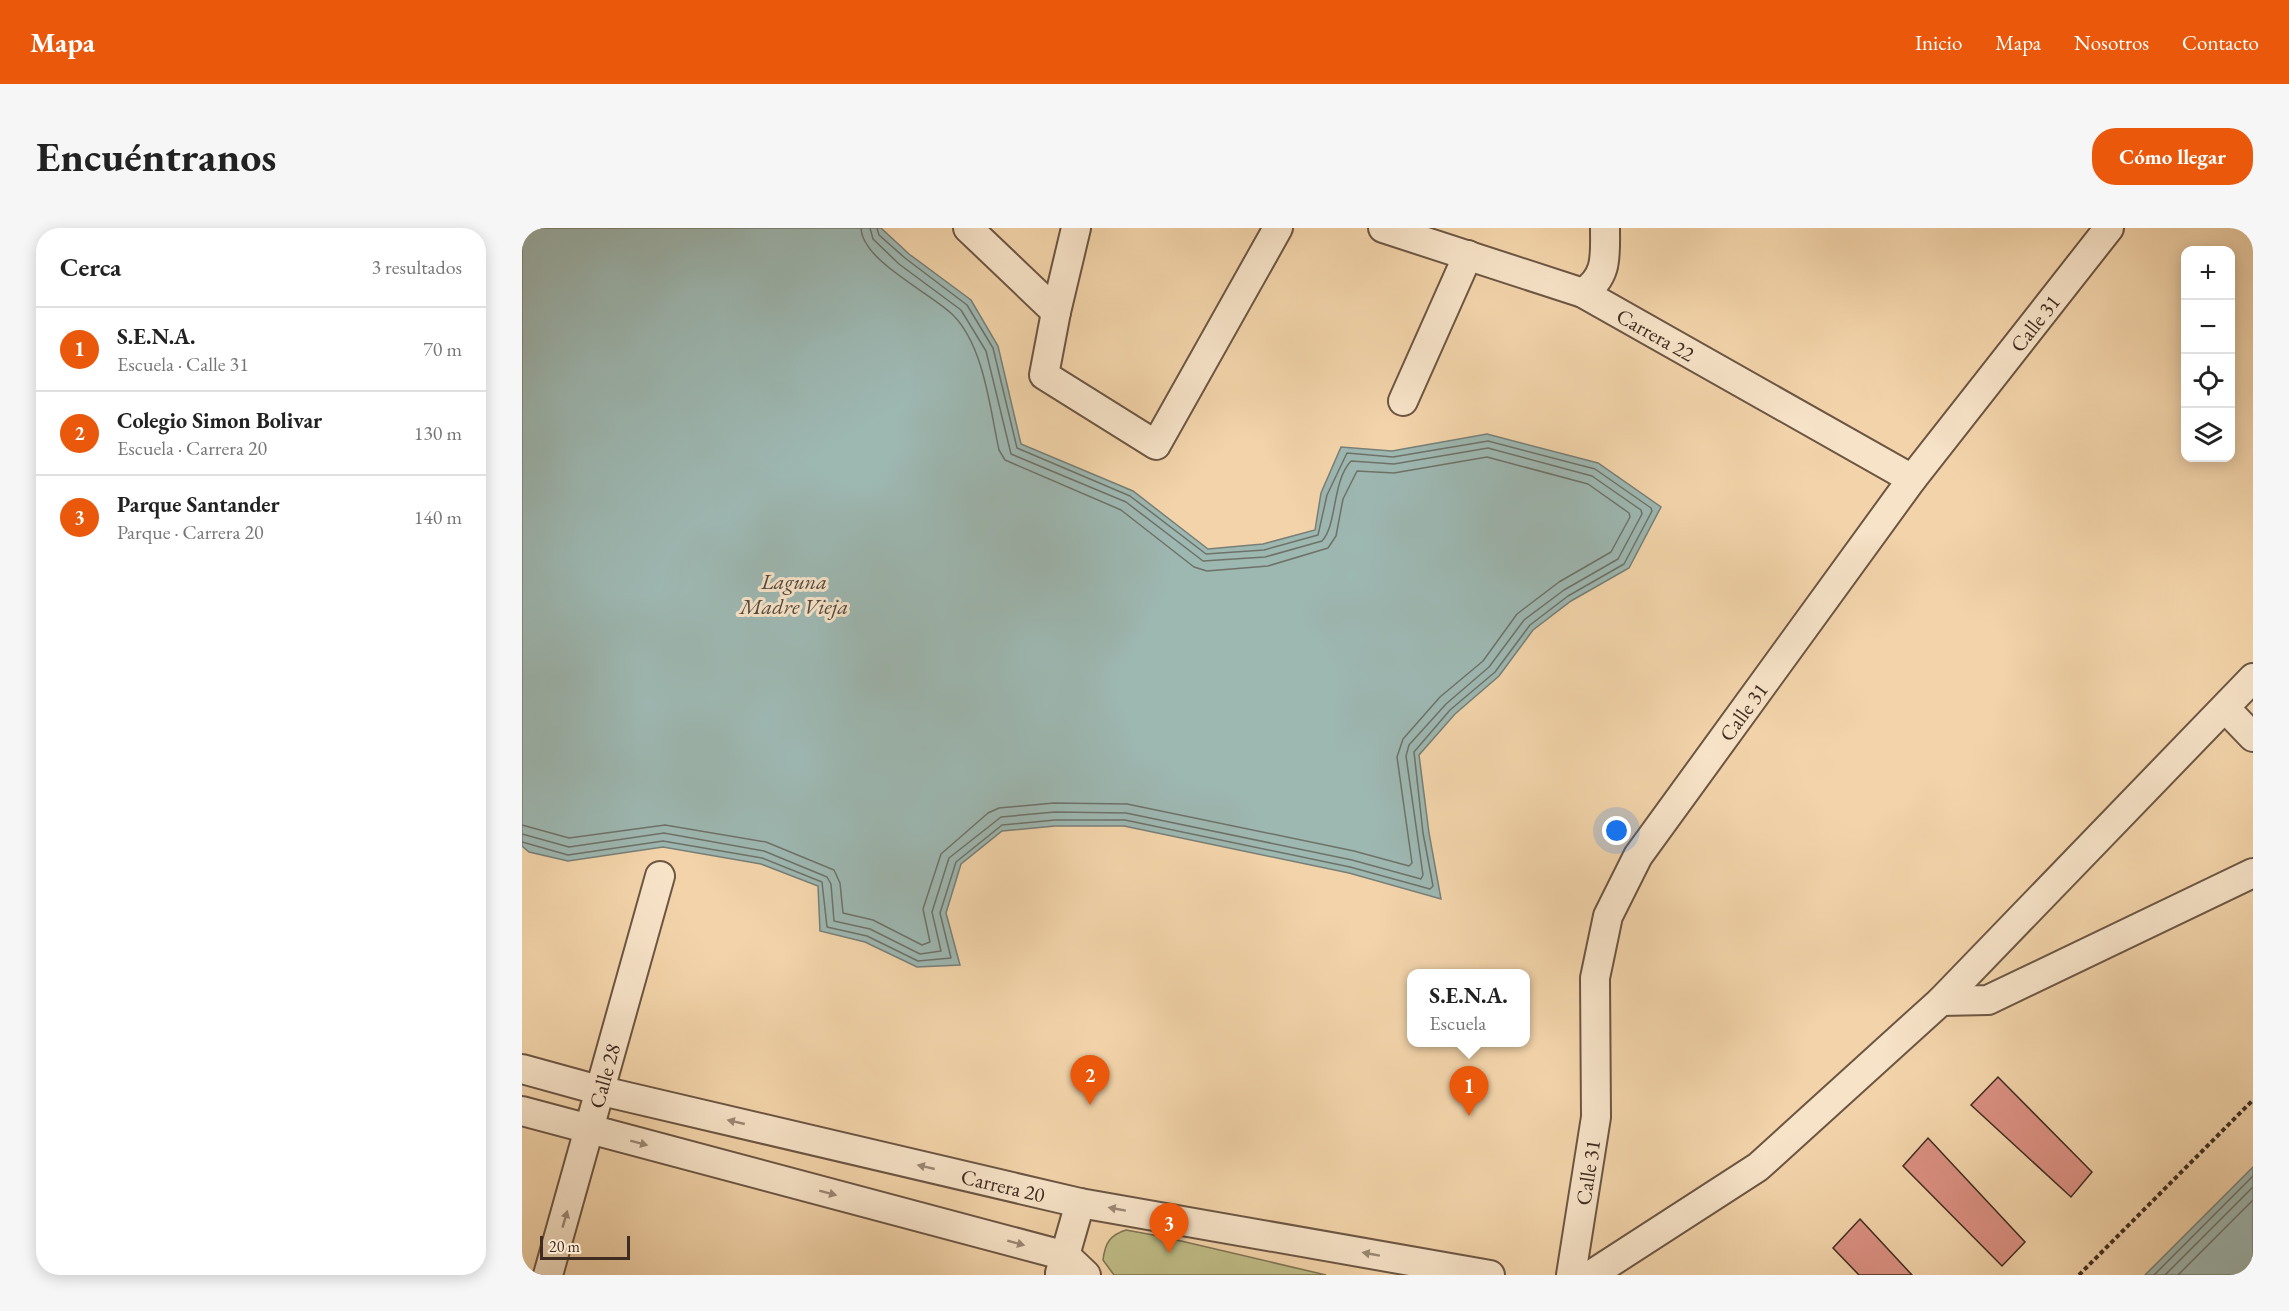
<!DOCTYPE html>
<html lang="es">
<head>
<meta charset="utf-8">
<style>
  body { margin:0; font-family:"EB Garamond",serif; background:#f6f6f6; color:#222 }
  .controls { position:absolute; right:18px; top:18px; display:grid; overflow:hidden; border-radius:12px; box-shadow:0 3px 15px #0003 }
  .controls button { width:54px; height:54px; display:grid; place-items:center; padding:0; border:0; border-bottom:2px solid #e0e0e0; background:#fff; color:#222; font:30px sans-serif }
  .scale { position:absolute; left:18px; bottom:15px; width:90px; box-sizing:border-box; padding-left:6px; border:3px solid #3f2c21; border-top:0; font-size:16px; line-height:21px; white-space:nowrap; color:#3f2c21; -webkit-text-stroke:4px #f7e3c8; paint-order:stroke }
  .you { position:absolute; left:1095px; top:603px; width:21px; height:21px; margin:-15px; border:4px solid #fff; border-radius:50%; background:#1a73e8; box-shadow:0 0 0 9px #1a73e833 }
  .badge { display:grid; place-items:center; width:39px; height:39px; border-radius:50%; background:#ea580c; color:#fff; font-size:20px; font-weight:700 }
  .pin { position:absolute; translate:-50% -50px; filter:drop-shadow(0 2px 3px #0008) }
  .pin::after { content:''; position:absolute; top:32px; width:21px; height:18px; background:inherit; clip-path:polygon(0 0,100% 0,50% 100%) }
  .popup { position:absolute; left:885px; top:741px; width:123px; height:78px; box-sizing:border-box; display:grid; place-content:center; border-radius:12px; background:#fff; filter:drop-shadow(0 2px 4px #0005); font-size:20px; white-space:nowrap; color:#767676 }
  .popup b { font-size:22px; color:#222 }
  .popup::after { content:''; position:absolute; left:50%; top:100%; margin-left:-12px; border:12px solid transparent; border-top-color:#fff }
  .list { margin:0; padding:0; list-style:none }
  h2 { display:flex; justify-content:space-between; align-items:center; height:78px; margin:0; padding:0 24px; font-size:26px }
  h2 small { font-size:20px; font-weight:400; color:#767676 }
  .list li { display:grid; grid-template-columns:39px 1fr auto; gap:18px; align-items:center; box-sizing:border-box; height:84px; padding:0 24px; border-top:2px solid #e0e0e0 }
  .list b { display:block; font-size:22px; white-space:nowrap }
  .list p { margin:0; font-size:20px; white-space:nowrap; color:#767676 }
  .list em { font-size:20px; font-style:normal; color:#767676 }
  .icon { flex:none; width:33px; height:33px; fill:none; stroke:currentColor; stroke-width:2; stroke-linecap:round; stroke-linejoin:round }
  .map { position:relative; flex:none; width:1731px; height:1047px; overflow:hidden; border-radius:24px }
  header { display:flex; align-items:center; gap:36px; box-sizing:border-box; height:84px; padding:0 30px; background:#ea580c; color:#fff }
  header strong { font-size:28px }
  nav { display:flex; gap:33px; margin-inline-start:auto; font-size:21px }
  .intro { display:flex; align-items:center; justify-content:space-between; box-sizing:border-box; height:144px; padding:0 36px }
  h1 { margin:0; font-size:42px }
  .button { padding:15px 27px; border-radius:24px; background:#ea580c; color:#fff; font-size:21px; font-weight:700 }
  main { display:flex; gap:36px; padding:0 36px }
  aside { flex:1; background:#fff; border-radius:24px; box-shadow:0 3px 15px #0003 }
  .map>svg:first-child { display:block }
  .green { fill:#bfbc86; stroke:#7f7454; stroke-width:1.5 }
  .water { fill:#9db7b1; stroke:#777f77; stroke-width:1.5 }
  .lines { fill:none; stroke-linecap:round; stroke-linejoin:round }
  .shore { stroke:#6e7269; stroke-width:1.5 }
  .building { fill:#db9082; stroke:#3f2c21; stroke-width:1.5 }
  .minor-casing { stroke:#6c5643; stroke-width:32 }
  .path { stroke:#3f2c21; stroke-width:4; stroke-dasharray:4.5 3; stroke-linecap:butt }
  .minor { stroke:#f7e3c8; stroke-width:28 }
  .oneway { fill:#9b8874 }
  .labels { text-anchor:middle; dominant-baseline:central; stroke-width:6; stroke-linejoin:round; paint-order:stroke }
  .street-label { font-size:21px; fill:#3f2c21; stroke:#f7e3c8 }
  .water-label { font-size:22px; font-style:italic; fill:#52483e; stroke:#f7e3c8 }
</style>
</head>
<body>
<header>
<strong>Mapa</strong>
<nav><a>Inicio</a><a>Mapa</a><a>Nosotros</a><a>Contacto</a></nav>
</header>
<div class="intro"><h1>Encuéntranos</h1><a class="button">Cómo llegar</a></div>
<main>
<aside>
<h2>Cerca<small>3 resultados</small></h2>
<ul class="list">
<li><span class="badge">1</span><div><b>S.E.N.A.</b><p>Escuela · Calle 31</p></div><em>70 m</em></li>
<li><span class="badge">2</span><div><b>Colegio Simon Bolivar</b><p>Escuela · Carrera 20</p></div><em>130 m</em></li>
<li><span class="badge">3</span><div><b>Parque Santander</b><p>Parque · Carrera 20</p></div><em>140 m</em></li>
</ul>
</aside>
<div class="map">
<svg width="1731" height="1047" viewBox="0 0 1731 1047">
  <rect width="100%" height="100%" fill="#f3d4aa"/>
  <filter id="stains"><feTurbulence type="fractalNoise" baseFrequency=".00333" numOctaves="4"/><feColorMatrix values="0 0 0 0 .2 0 0 0 0 .09 0 0 0 0 .02 0 0 0 .5 -.17"/></filter>
  <radialGradient id="worn" r=".72"><stop offset=".6" stop-color="#630" stop-opacity="0"/><stop offset="1" stop-color="#630" stop-opacity=".3"/></radialGradient>
  <!-- green -->
  <path class="green" d="M604,1002L642,1009L804,1047H592L581,1032C583,1015 588,1007 604,1002Z"/>
  <!-- water -->
  <g class="water">
    <path d="M0,0H359L387,26L449,72L476,118L499,216L611,263L686,321L741,316L793,302L799,265L819,219L870,223L965,206L1076,235L1139,279L1107,340L1049,373L1011,402L977,448L933,486L897,527L907,605L919,671L827,645L602,598H533L480,603L439,636L424,685L438,737L395,739L343,714L298,703L296,658L239,636L141,619L46,633L7,624L0,618Z"/>
    <path d="M1731,939V1047H1623Z"/>
  </g>
  <g class="lines">
    <!-- shore -->
    <g class="shore">
      <path d="M0,597L47,610L143,597L244,614L312,642L318,655L321,685L351,692L400,717L408,714L401,681L419,626L466,585L477,580L532,575L605,576L832,623L887,638L890,635L875,529L881,511L918,469L961,433L995,386L1037,354L1089,324L1108,289L1107,285L1066,256L965,229L872,245L835,243L821,271L814,308L806,320L746,338L685,343L672,339L599,282L483,232L477,222C468,181 462,118 431,87C409,65 340,33 339,0"/>
      <path d="M0,606L47,619L142,605L242,623L305,649L309,656L312,693L348,701L398,726L419,723L410,684L427,630L479,589L533,584L604,585L830,632L899,651L901,647L884,528L887,517L924,476L967,439L1002,392L1042,362L1096,331L1120,286L1119,282L1070,248L966,220L872,236L829,233C810,253 815,298 800,313L743,329L681,333L604,274L489,226L464,123L439,82L377,36L351,11L348,0"/>
      <path d="M0,614L46,627L141,613L240,630L300,654L305,699L345,708L396,733L429,730L418,685L434,634L480,597L533,592H603L828,639L908,661L911,658L901,605L892,524L928,482L973,444L1008,397L1046,368L1102,336L1130,283L1129,280L1073,241L966,213L871,229L825,225L805,267L796,307L742,322L684,326L608,268L495,220L471,120L445,77L383,30L357,7L355,0"/>
      <path d="M1632,1047L1731,948"/>
      <path d="M1643,1047L1731,959"/>
      <path d="M1656,1047L1731,972"/>
    </g>
  </g>
  <!-- building -->
  <g class="building">
    <path d="M1476,849L1570,944L1549,969L1449,877Z"/>
    <path d="M1406,910L1503,1014L1480,1038L1381,938Z"/>
    <path d="M1338,991L1390,1047H1337L1311,1020Z"/>
  </g>
  <g class="lines">
    <!-- minor casing -->
    <g class="minor-casing">
      <g id="minor">
        <path d="M446,0L534,84L522,147L634,217L756,0"/>
        <path id="s1" d="M861,0L1061,65L1390,251"/>
        <path d="M1061,65C1086,48 1083,28 1083,0"/>
        <path d="M534,84L554,0"/>
        <path d="M881,173L946,27"/>
        <path d="M1704,481L1731,509"/>
        <path d="M1419,773L1466,772L1731,645"/>
        <path id="s2" d="M0,841L80,863L558,975L968,1047"/>
        <path d="M0,883L544,1028L564,1047"/>
        <path d="M538,1045L558,975"/>
        <path id="s3" d="M26,1047L138,648"/>
        <path id="s4" d="M1049,1047L1074,889L1073,750L1086,688L1116,628L1390,251L1587,0"/>
        <path d="M1069,1047L1236,939L1419,773L1731,450"/>
      </g>
    </g>
    <!-- path -->
    <path class="path" d="M1557,1047L1731,872"/>
    <!-- minor -->
    <use href="#minor" class="minor"/>
  </g>
  <!-- one-way arrows -->
  <defs><path id="oneway-solid" d="M-6-.8H1V-3.2L6.5 0L1 3.2V.8H-6Z" transform="scale(1.5)"/></defs>
  <g class="oneway">
    <use href="#oneway-solid" transform="translate(214 894) rotate(-167)"/>
    <use href="#oneway-solid" transform="translate(117 915) rotate(15)"/>
    <use href="#oneway-solid" transform="translate(404 939) rotate(-167)"/>
    <use href="#oneway-solid" transform="translate(306 965) rotate(15)"/>
    <use href="#oneway-solid" transform="translate(595 981) rotate(-170)"/>
    <use href="#oneway-solid" transform="translate(43 991) rotate(-74)"/>
    <use href="#oneway-solid" transform="translate(494 1015) rotate(15)"/>
    <use href="#oneway-solid" transform="translate(849 1026) rotate(-170)"/>
  </g>
  <g class="labels">
    <!-- street labels -->
    <g class="street-label">
      <text stroke="none"><textPath href="#s4" startOffset="1094">Calle 31</textPath></text>
      <text stroke="none"><textPath href="#s1" startOffset="294">Carrera 22</textPath></text>
      <text stroke="none"><textPath href="#s4" startOffset="608">Calle 31</textPath></text>
      <text stroke="none"><textPath href="#s3" startOffset="207">Calle 28</textPath></text>
      <text stroke="none"><textPath href="#s4" startOffset="104">Calle 31</textPath></text>
      <text stroke="none"><textPath href="#s2" startOffset="495">Carrera 20</textPath></text>
    </g>
    <!-- water labels -->
    <g class="water-label">
      <text x="272" y="353">Laguna<tspan x="272" dy="25">Madre Vieja</tspan></text>
    </g>
  </g>
  <rect width="100%" height="100%" filter="url(#stains)"/>
  <rect width="100%" height="100%" fill="url(#worn)"/>
</svg>
<div class="controls">
<button>+</button>
<button>−</button>
<button><svg class="icon" aria-label="locate" viewBox="0 0 24 24"><circle cx="12" cy="12" r="6"/><path d="M12 2v4M12 18v4M2 12h4M18 12h4"/></svg></button>
<button><svg class="icon" aria-label="layers" viewBox="0 0 24 24"><path d="M12 4l9 5-9 5-9-5zM3 14l9 5 9-5"/></svg></button>
</div>
<div class="scale">20 m</div>
<div class="you"></div>
<div class="pin badge" style="left:947px;top:888px">1</div>
<div class="popup"><b>S.E.N.A.</b>Escuela</div>
<div class="pin badge" style="left:568px;top:877px">2</div>
<div class="pin badge" style="left:647px;top:1025px">3</div>
</div>
</main>
</body>
</html>
